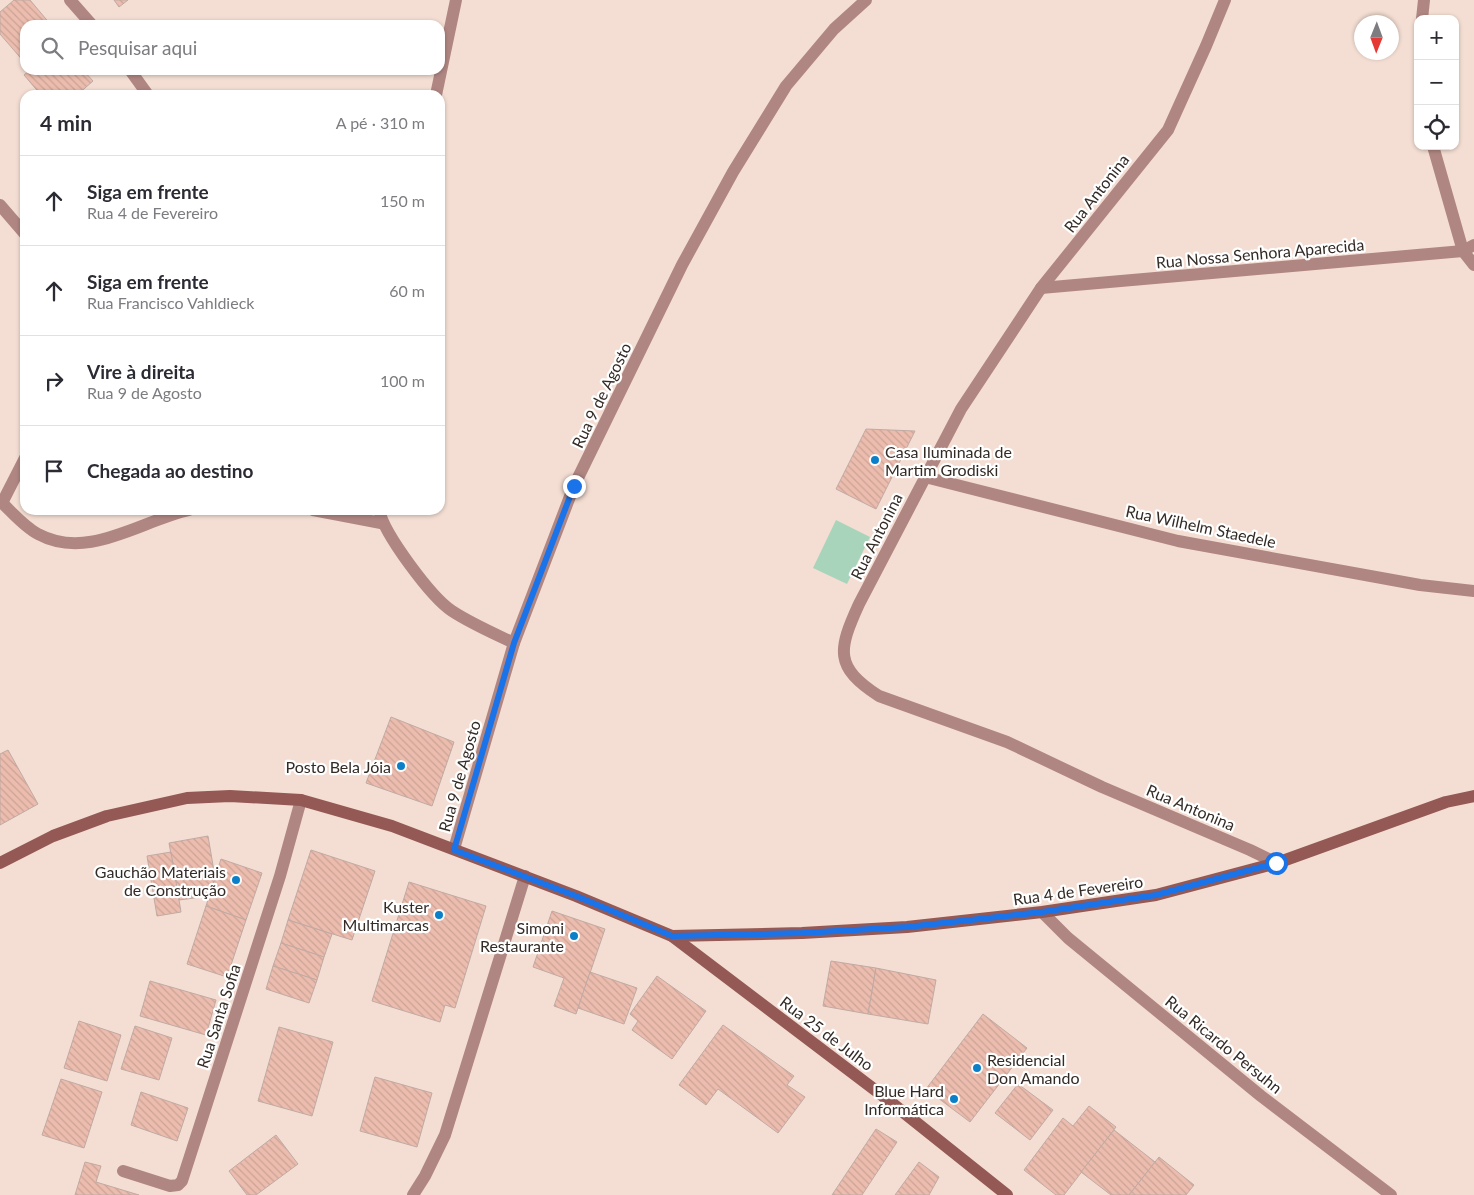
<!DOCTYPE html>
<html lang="pt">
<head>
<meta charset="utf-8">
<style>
  body { margin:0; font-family:Lato,sans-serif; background:#f2f2f3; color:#2b2b33 }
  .controls { position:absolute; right:15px; top:15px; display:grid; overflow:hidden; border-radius:10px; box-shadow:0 1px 4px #0004 }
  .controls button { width:45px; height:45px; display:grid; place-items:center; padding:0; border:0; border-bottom:1px solid #e1e1e2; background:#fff; color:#2b2b33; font:25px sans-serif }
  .compass { position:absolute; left:1354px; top:15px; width:45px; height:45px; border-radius:50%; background:#fff; box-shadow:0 1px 4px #0004; rotate:181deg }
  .stop { position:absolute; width:15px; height:15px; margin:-11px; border:4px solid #1a73e8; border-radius:50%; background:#fff }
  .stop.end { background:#1a73e8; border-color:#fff; box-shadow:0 1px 5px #0008 }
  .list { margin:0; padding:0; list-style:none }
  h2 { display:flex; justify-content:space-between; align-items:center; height:65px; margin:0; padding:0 20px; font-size:21px }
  h2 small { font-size:16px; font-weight:400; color:#7c7c81 }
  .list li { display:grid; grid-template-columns:32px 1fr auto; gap:15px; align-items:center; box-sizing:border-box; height:90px; padding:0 20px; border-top:1px solid #e1e1e2 }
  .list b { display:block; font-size:19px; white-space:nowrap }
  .list p { margin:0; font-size:16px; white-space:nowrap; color:#7c7c81 }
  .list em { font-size:16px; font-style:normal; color:#7c7c81 }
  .icon { flex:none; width:28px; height:28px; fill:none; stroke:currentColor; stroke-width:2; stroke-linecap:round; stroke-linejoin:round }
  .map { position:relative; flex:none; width:1474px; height:1195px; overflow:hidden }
  .search { position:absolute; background:#fff; box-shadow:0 1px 4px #0004; left:20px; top:20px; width:425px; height:55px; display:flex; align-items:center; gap:12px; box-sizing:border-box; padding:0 18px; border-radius:15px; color:#7c7c81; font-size:19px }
  .panel { position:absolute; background:#fff; box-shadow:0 1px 4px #0004; left:20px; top:90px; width:425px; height:425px; border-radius:15px }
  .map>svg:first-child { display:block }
  .park { fill:#a9d4bc }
  .building { fill:url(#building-back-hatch); stroke:#c0aaa3 }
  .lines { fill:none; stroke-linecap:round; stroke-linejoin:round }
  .street { stroke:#b08682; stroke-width:12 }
  .secondary { stroke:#945954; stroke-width:12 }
  .route { stroke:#1a73e8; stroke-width:6 }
  .poi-dot { fill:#0b7fc8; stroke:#fff; stroke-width:2 }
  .labels { text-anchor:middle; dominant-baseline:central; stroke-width:4.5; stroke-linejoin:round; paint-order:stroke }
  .street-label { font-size:16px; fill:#332b26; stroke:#fff }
  .poi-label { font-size:16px; fill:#332b26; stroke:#fff; text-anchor:end }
</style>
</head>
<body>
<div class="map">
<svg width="1474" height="1195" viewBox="0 0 1474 1195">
  <defs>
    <pattern id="building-back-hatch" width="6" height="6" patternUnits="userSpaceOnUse" patternTransform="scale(1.25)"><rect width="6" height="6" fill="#ecbdaf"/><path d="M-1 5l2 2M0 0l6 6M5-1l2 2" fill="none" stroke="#cba396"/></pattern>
  </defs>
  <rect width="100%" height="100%" fill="#f4ded3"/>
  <!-- park -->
  <path class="park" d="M836,520L870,537L847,584L813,568Z"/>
  <!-- building -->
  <g class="building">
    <path d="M14,0H30L51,25H25V63L0,34V12Z"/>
    <path d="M114,0H128L119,7Z"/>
    <path d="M30,70H50L53,73L56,70H83L93,81L77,95H41L24,75Z"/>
    <path d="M866,429L915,431L876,509L836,489Z"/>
    <path d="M391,717L454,742L432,806L366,783Z"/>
    <path d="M8,750L38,804L0,825V754Z"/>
    <path d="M208,836L215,877L209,896L179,900L169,843Z"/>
    <path d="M311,850L375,871L352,940L288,920Z"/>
    <path d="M171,852L181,912L157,916L147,856Z"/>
    <path d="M221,859L262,873L246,920L206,906Z"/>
    <path d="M409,882L486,906L455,1008L445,1005L440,1022L372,1001Z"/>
    <path d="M206,906L246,920L227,977L187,964Z"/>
    <path d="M552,911L605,929L576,1014L554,1006L564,978L533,967Z"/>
    <path d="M288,920L332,934L324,957L281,943Z"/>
    <path d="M281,943L324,957L317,980L273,966Z"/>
    <path d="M831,961L876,968L868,1014L823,1006Z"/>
    <path d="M273,966L317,980L309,1003L266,989Z"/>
    <path d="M876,968L936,980L928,1024L868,1014Z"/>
    <path d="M590,972L637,988L624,1024L578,1008Z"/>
    <path d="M657,976L706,1011L672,1059L632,1030L638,1021L630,1014Z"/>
    <path d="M150,981L216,1000L206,1035L140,1016Z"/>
    <path d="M983,1014L1027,1048L970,1122L926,1089Z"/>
    <path d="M79,1021L121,1035L107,1081L64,1068Z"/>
    <path d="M723,1025L794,1076L787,1085L805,1097L778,1133L718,1089L706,1105L679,1085Z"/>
    <path d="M135,1026L172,1038L159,1080L121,1069Z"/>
    <path d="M279,1027L333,1042L312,1116L258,1101Z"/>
    <path d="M375,1077L432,1093L417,1147L360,1131Z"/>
    <path d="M61,1079L102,1092L84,1148L42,1135Z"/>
    <path d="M1018,1084L1053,1110L1030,1140L995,1113Z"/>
    <path d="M141,1092L188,1108L177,1141L131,1125Z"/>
    <path d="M1089,1106L1116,1127L1064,1195H1056L1024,1170L1063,1118L1073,1126Z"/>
    <path d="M876,1129L897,1142L862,1195H832Z"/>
    <path d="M1114,1130L1155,1162L1129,1195H1111L1081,1172Z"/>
    <path d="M276,1135L298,1164L256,1195H247L229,1171Z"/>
    <path d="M1159,1157L1194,1185L1186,1195H1129Z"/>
    <path d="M85,1162L101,1166L96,1182L139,1195H75Z"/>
    <path d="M919,1162L939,1177L929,1195H895Z"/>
  </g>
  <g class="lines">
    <!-- street -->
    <g class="street">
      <path d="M70,0L92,25"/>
      <path d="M1225,0L1206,46L1168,130L1041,288L961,409L859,604C838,650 834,667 879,696L1007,742L1102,787L1250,850L1277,863"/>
      <path d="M1422,19L1424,0"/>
      <path d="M130,70L148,95"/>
      <path d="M436,95L456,0"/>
      <path d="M1433,146L1463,251L1474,265"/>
      <path d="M0,205L25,234"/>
      <path d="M1041,288L1463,251L1474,245"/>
      <path d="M925,477L1178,541L1420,585L1474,591"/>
      <path d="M0,501C11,511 24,527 38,534C88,561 140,521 189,510"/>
      <path d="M2,503L25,458"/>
      <path d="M313,510L381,523"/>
      <path d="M379,510C384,534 431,597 452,611C472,624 493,633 514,643"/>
      <path d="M454,849L514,643L574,486L682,265L733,172L786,86L834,29L866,0"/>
      <path d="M1042,912L1068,938L1261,1096L1391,1195"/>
      <path d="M123,1171L170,1186L178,1185L182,1181L280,876L301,800"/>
      <path d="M413,1195L425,1176L445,1135L525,876"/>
    </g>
    <!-- secondary -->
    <g class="secondary">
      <path d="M0,863L53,836L107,816L187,798L230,796L301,800L392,826L576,896L672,936L883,1096L1007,1195"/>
      <path d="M672,936L802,933L907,927L1042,912L1156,895L1277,863L1446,802L1474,796"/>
    </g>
  </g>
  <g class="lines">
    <!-- route -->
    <path class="route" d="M574,486L514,643L454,850L576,896L672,936L802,933L907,927L1042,912L1156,895L1276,863"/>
  </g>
  <!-- markers -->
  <g class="poi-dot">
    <circle cx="875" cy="460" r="5"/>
    <circle cx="401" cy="766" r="5"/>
    <circle cx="236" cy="880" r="5"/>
    <circle cx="439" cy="915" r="5"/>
    <circle cx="574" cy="936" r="5"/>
    <circle cx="977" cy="1068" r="5"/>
    <circle cx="954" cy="1099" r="5"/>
  </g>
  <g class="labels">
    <!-- street labels -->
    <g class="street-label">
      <text transform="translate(1096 193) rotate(-52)">Rua Antonina</text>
      <text transform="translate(1260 253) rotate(-5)">Rua Nossa Senhora Aparecida</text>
      <text transform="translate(601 395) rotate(-64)">Rua 9 de Agosto</text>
      <text transform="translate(1201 526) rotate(12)">Rua Wilhelm Staedele</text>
      <text transform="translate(876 536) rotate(-63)">Rua Antonina</text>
      <text transform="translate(459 776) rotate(-74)">Rua 9 de Agosto</text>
      <text transform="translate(1191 807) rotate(23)">Rua Antonina</text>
      <text transform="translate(1078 890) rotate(-8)">Rua 4 de Fevereiro</text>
      <text transform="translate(218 1016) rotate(-72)">Rua Santa Sofia</text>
      <text transform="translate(827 1033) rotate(37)">Rua 25 de Julho</text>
      <text transform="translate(1224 1044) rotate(39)">Rua Ricardo Persuhn</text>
    </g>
    <!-- poi labels -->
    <g class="poi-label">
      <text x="885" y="451" text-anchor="start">Casa Iluminada de<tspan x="885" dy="18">Martim Grodiski</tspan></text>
      <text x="391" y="766">Posto Bela Jóia</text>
      <text x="226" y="871">Gauchão Materiais<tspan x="226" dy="18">de Construção</tspan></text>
      <text x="429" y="906">Kuster<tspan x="429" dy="18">Multimarcas</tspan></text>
      <text x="564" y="927">Simoni<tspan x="564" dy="18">Restaurante</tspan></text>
      <text x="987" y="1059" text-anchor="start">Residencial<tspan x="987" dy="18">Don Amando</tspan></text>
      <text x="944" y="1090">Blue Hard<tspan x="944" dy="18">Informática</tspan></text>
    </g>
  </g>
</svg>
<div class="controls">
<button>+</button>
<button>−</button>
<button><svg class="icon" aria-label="locate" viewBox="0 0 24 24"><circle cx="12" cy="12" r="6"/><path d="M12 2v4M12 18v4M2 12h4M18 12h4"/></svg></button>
</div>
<svg class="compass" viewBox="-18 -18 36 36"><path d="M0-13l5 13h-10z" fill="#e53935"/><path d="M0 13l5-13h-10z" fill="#7c7c81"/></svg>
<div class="stop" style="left:1276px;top:863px"></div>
<div class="stop end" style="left:574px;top:486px"></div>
<div class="search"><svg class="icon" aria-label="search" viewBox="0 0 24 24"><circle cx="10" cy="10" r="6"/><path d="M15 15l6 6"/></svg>Pesquisar aqui</div>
<section class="panel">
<h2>4 min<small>A pé · 310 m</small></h2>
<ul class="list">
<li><svg class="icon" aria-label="ahead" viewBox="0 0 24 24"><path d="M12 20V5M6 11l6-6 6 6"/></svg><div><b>Siga em frente</b><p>Rua 4 de Fevereiro</p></div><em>150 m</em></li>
<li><svg class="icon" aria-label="ahead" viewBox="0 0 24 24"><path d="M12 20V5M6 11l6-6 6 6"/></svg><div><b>Siga em frente</b><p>Rua Francisco Vahldieck</p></div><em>60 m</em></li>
<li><svg class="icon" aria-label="right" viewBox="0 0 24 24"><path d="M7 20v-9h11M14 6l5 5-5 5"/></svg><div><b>Vire à direita</b><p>Rua 9 de Agosto</p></div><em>100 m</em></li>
<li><svg class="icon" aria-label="arrive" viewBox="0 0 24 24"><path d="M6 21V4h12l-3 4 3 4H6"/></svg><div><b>Chegada ao destino</b></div></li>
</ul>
</section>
</div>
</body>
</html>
